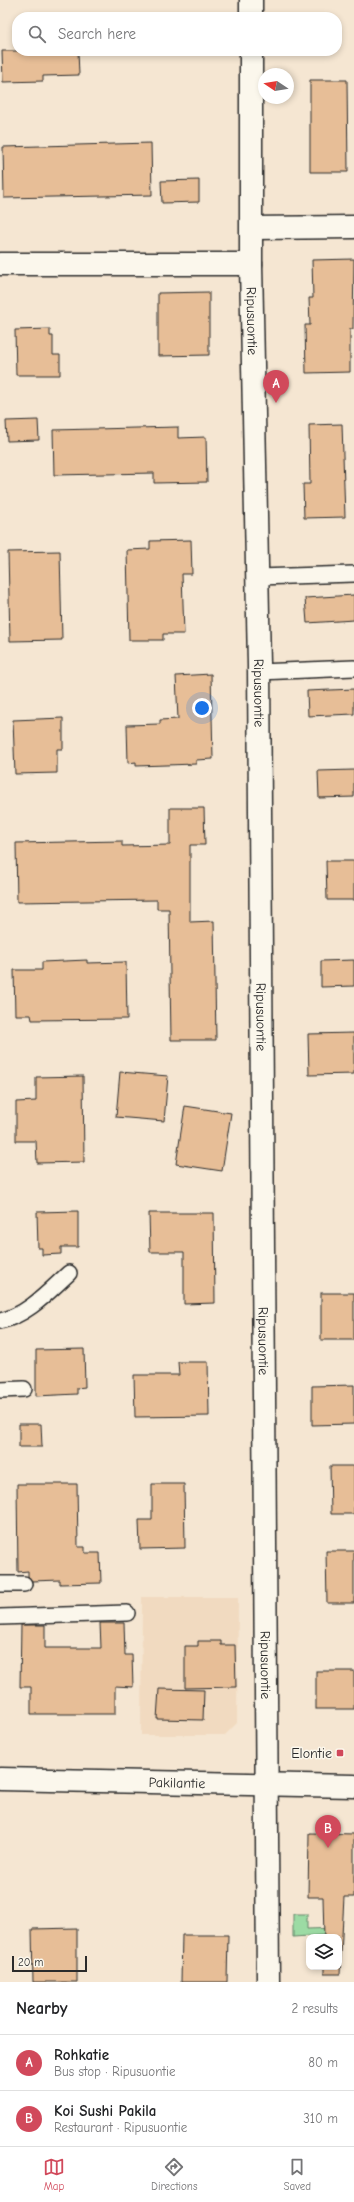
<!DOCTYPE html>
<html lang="en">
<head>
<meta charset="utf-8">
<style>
  body { margin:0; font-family:"Comic Neue",sans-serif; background:#f6f6f6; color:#202124 }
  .controls { position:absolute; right:12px; bottom:12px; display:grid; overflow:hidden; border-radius:8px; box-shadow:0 2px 6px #0003 }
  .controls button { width:36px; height:36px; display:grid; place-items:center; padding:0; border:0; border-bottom:1px solid #e0e0e0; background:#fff; color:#202124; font:20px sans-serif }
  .compass { position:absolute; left:258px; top:68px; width:36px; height:36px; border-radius:50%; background:#fff; box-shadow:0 2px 6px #0003; rotate:282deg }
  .scale { position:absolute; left:12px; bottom:10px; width:75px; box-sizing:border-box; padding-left:4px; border:2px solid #2b2b2b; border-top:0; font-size:11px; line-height:14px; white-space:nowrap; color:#2b2b2b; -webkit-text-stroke:3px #fbf7ec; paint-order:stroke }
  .you { position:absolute; left:202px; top:708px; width:14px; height:14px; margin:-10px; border:3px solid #fff; border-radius:50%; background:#1a73e8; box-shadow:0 0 0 6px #1a73e833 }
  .badge { display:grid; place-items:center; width:26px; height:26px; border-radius:50%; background:#d1495b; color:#fff; font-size:13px; font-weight:700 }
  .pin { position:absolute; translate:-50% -33px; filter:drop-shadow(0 1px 2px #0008) }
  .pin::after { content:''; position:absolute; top:21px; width:14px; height:12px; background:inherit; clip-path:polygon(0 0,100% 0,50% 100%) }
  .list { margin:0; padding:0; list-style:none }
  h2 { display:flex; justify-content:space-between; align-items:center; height:52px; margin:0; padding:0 16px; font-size:17px }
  h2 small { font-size:13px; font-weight:400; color:#757577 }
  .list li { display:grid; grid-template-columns:26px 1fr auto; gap:12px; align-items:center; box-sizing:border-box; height:56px; padding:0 16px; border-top:1px solid #e0e0e0 }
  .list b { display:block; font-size:15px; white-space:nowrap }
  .list p { margin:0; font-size:13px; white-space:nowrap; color:#757577 }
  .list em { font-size:13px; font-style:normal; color:#757577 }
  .icon { flex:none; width:22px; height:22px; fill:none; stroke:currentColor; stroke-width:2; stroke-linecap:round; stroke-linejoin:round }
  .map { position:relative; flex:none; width:354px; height:1982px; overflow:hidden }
  .search { position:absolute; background:#fff; box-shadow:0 2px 6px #0003; left:12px; right:12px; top:12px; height:44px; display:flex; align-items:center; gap:10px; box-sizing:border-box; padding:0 14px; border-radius:16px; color:#757577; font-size:15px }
  .sheet { height:164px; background:#fff }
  nav { display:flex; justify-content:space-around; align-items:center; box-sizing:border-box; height:56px; border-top:1px solid #e0e0e0; background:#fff; font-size:11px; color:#757577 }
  nav a { display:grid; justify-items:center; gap:2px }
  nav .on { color:#d1495b }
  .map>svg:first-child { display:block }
  .built { fill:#f1dac0 }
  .green { fill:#9cdba4; stroke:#648368 }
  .building { fill:#e7be97; stroke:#2b2b2b }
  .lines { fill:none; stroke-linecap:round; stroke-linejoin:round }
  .service-casing { stroke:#2b2b2b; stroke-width:18 }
  .minor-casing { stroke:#2b2b2b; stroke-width:25 }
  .secondary-casing { stroke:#2b2b2b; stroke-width:25 }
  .service { stroke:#fbf7ec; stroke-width:15 }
  .minor { stroke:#fbf7ec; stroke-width:22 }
  .secondary { stroke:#fbf7ec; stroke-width:22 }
  .poi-dot { fill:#d1495b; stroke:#fbf7ec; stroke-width:1.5 }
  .labels { text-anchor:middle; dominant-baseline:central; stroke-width:3; stroke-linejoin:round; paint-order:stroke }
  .street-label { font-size:14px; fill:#2b2b2b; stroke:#fbf7ec }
  .poi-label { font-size:14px; fill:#2b2b2b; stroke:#fbf7ec; text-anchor:end }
</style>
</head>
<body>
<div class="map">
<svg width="354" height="1982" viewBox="0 0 354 1982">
  <rect width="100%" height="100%" fill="#f5e6d2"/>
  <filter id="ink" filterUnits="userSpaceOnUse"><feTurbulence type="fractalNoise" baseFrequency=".025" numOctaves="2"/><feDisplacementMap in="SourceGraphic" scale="8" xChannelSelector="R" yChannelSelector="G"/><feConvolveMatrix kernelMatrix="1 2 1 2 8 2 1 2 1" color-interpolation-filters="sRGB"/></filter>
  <g filter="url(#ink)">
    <!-- built -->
    <path class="built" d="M142,1597H238L237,1723L225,1735H141Z"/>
    <!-- green -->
    <path class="green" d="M293,1914H307V1929L342,1928V1932H324V1935L293,1937Z"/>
    <!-- building -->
    <g class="building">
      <path d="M2,51H78L79,75L43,76V81L3,82Z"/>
      <path d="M310,80H347L348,172H310Z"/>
      <path d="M151,143L152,195L4,198L3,147Z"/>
      <path d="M199,180V202L162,203L161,181Z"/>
      <path d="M354,259L353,329H350V372L306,373L305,325H310L309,298H313L312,260Z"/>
      <path d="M209,292V355L158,356V293Z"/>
      <path d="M50,329V336H53V355H60V375H16L15,330Z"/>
      <path d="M38,420L39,440L7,441L6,421Z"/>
      <path d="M342,424L345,517L304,518L303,484H310L309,425Z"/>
      <path d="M178,427V438L206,437L207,482L154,483V473L54,475L53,430Z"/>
      <path d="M191,540L192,574H182L184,634H163V640H129L127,550L150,549V541Z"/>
      <path d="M60,551L62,640L10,641L8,552Z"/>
      <path d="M354,595V620L307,623L305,598Z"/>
      <path d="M211,674L213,759L196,760V764L136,766V762L128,763L127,725L160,724V720L178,719L176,676Z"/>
      <path d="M354,689V714L308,716L307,691Z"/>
      <path d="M63,718V749H57V773L15,774L13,720Z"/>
      <path d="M354,770V797L319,798L318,771Z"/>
      <path d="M170,808H204L205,845H190V922L214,921L216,1040H171L169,909H157V900L17,902L16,843L122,841V846L170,845Z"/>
      <path d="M326,861H354V900H327Z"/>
      <path d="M87,960V963L126,962L127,1019L32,1020L31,1015H15L14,970H42V962Z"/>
      <path d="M354,960V986L321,987V961Z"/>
      <path d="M354,1033V1074L309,1075L308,1034Z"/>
      <path d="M120,1072L168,1076L164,1121L116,1117Z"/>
      <path d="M83,1076L84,1162L37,1163L36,1141H16V1102L36,1101V1077Z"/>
      <path d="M185,1106L231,1113L222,1171L176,1164Z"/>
      <path d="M78,1211V1247H61V1254L42,1255V1248H38L37,1212Z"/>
      <path d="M149,1213H214L215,1303L184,1304V1252H150Z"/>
      <rect x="321" y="1293" width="33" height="47"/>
      <path d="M84,1349L85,1387L77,1388V1394L36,1396V1350Z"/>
      <path d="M178,1362H208L209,1416L135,1417L134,1375H179Z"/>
      <path d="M354,1385V1424L312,1425V1386Z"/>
      <path d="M19,1424H41L42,1447H19Z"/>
      <path d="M330,1466H354V1514H331Z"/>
      <path d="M17,1484H77L78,1547H85V1553H100L101,1583L60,1584V1580L32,1581L28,1576V1571L18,1572Z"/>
      <path d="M152,1484H184L185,1548L140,1549L139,1520H152Z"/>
      <path d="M326,1551H354V1603H327Z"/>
      <path d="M100,1623H124L125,1655H132L133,1687L115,1686V1714H31V1687H20L21,1625H45V1648H101Z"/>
      <path d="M198,1641H221V1645H235L236,1687L185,1688V1646H198Z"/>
      <rect x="316" y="1671" width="38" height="38"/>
      <path d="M159,1689L204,1690L203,1720L157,1719Z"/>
      <path d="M309,1833L354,1834V1897H344L340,1974H324V1967H339V1937H324L323,1897H308Z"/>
      <path d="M77,1928V1982H33L32,1929Z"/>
      <path d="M182,1935H228L227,1982H181Z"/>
    </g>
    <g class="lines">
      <!-- service casing -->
      <g class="service-casing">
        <g id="service">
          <path d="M258,577L354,574"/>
          <path d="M259,672L354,668"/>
          <path d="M0,1321C28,1315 49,1291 69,1273"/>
          <path d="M0,1390L24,1389"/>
          <path d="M0,1584H24"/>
          <path d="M0,1617L127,1613"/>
        </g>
      </g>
      <!-- minor casing -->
      <g class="minor-casing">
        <g id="minor">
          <path d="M251,17V0"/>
          <path id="s1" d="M251,51V264L259,665L268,1982"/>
          <path d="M252,228L354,227"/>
          <path d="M0,264H251"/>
        </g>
      </g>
      <!-- secondary casing -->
      <g class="secondary-casing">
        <g id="secondary">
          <path id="s2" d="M0,1779L354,1786"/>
        </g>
      </g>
      <!-- service -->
      <use href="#service" class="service"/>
      <!-- minor -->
      <use href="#minor" class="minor"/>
      <!-- secondary -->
      <use href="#secondary" class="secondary"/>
    </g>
  </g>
  <!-- markers -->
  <rect class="poi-dot" x="336" y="1749" width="8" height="8" rx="2"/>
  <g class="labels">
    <!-- street labels -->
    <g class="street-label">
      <text stroke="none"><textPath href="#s1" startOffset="270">Ripusuontie</textPath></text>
      <text stroke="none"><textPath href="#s1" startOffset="642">Ripusuontie</textPath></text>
      <text stroke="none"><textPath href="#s1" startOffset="966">Ripusuontie</textPath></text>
      <text stroke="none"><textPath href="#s1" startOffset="1290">Ripusuontie</textPath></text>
      <text stroke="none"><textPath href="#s1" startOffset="1614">Ripusuontie</textPath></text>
      <text stroke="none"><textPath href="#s2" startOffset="177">Pakilantie</textPath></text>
    </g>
    <!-- poi labels -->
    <g class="poi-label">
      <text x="332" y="1753">Elontie</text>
    </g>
  </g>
</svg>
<div class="controls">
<button><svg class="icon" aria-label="layers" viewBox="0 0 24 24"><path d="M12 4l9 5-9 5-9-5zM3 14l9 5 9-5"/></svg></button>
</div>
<svg class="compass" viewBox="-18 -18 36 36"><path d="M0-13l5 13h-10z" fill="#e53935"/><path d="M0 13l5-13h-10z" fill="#757577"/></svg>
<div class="scale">20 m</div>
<div class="you"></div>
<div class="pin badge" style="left:276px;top:403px">A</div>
<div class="pin badge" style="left:328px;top:1848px">B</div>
<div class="search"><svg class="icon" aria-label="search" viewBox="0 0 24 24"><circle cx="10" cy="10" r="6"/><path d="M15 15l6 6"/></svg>Search here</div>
</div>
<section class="sheet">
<h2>Nearby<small>2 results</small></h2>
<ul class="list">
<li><span class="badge">A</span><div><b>Rohkatie</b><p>Bus stop · Ripusuontie</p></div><em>80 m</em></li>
<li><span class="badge">B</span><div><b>Koi Sushi Pakila</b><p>Restaurant · Ripusuontie</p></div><em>310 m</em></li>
</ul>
</section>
<nav>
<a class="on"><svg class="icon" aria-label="map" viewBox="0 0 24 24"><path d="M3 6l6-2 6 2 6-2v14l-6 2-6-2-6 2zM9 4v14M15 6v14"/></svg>Map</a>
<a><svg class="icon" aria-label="directions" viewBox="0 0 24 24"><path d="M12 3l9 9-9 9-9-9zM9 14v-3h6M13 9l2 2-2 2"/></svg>Directions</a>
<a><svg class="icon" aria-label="saved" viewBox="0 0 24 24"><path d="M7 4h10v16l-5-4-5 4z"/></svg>Saved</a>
</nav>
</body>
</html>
